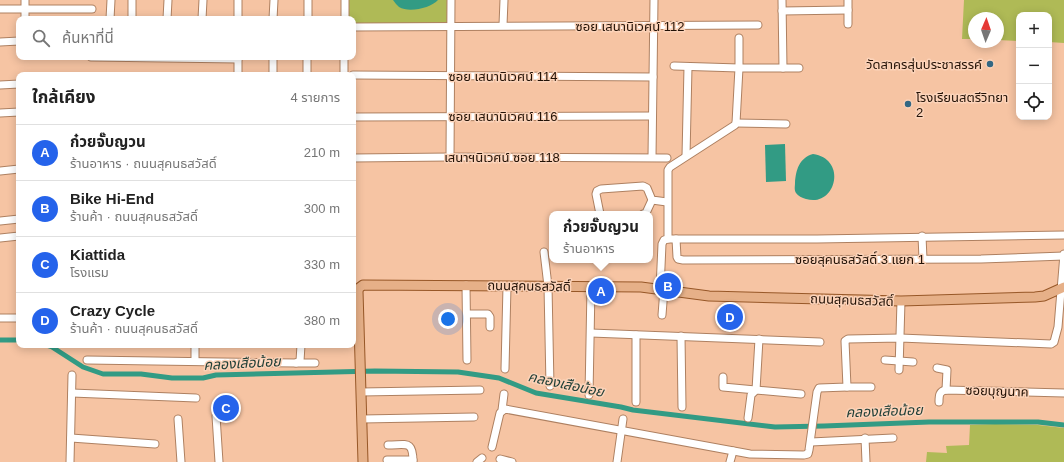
<!DOCTYPE html>
<html lang="th">
<head>
<meta charset="utf-8">
<style>
  body { margin:0; font-family:Arial,"Noto Sans Thai",sans-serif; background:#f6f6f6; color:#222 }
  .controls { position:absolute; right:12px; top:12px; display:grid; overflow:hidden; border-radius:8px; box-shadow:0 2px 10px #0003 }
  .controls button { width:36px; height:36px; display:grid; place-items:center; padding:0; border:0; border-bottom:1px solid #e0e0e0; background:#fff; color:#222; font:20px sans-serif }
  .compass { position:absolute; left:968px; top:12px; width:36px; height:36px; border-radius:50%; background:#fff; box-shadow:0 2px 10px #0003; rotate:2deg }
  .you { position:absolute; left:448px; top:319px; width:14px; height:14px; margin:-10px; border:3px solid #fff; border-radius:50%; background:#1a73e8; box-shadow:0 0 0 6px #1a73e833 }
  .badge { display:grid; place-items:center; width:26px; height:26px; border-radius:50%; background:#2563eb; color:#fff; font-size:13px; font-weight:700 }
  .pin { position:absolute; translate:-50% -50%; border:2px solid #fff; box-shadow:0 1px 4px #0006 }
  .popup { position:absolute; left:549px; top:211px; width:104px; height:52px; box-sizing:border-box; display:grid; place-content:center; border-radius:8px; background:#fff; filter:drop-shadow(0 1px 3px #0005); font-size:13px; white-space:nowrap; color:#767676 }
  .popup b { font-size:15px; color:#222 }
  .popup::after { content:''; position:absolute; left:50%; top:100%; margin-left:-8px; border:8px solid transparent; border-top-color:#fff }
  .list { margin:0; padding:0; list-style:none }
  h2 { display:flex; justify-content:space-between; align-items:center; height:52px; margin:0; padding:0 16px; font-size:17px }
  h2 small { font-size:13px; font-weight:400; color:#767676 }
  .list li { display:grid; grid-template-columns:26px 1fr auto; gap:12px; align-items:center; box-sizing:border-box; height:56px; padding:0 16px; border-top:1px solid #e0e0e0 }
  .list b { display:block; font-size:15px; white-space:nowrap }
  .list p { margin:0; font-size:13px; white-space:nowrap; color:#767676 }
  .list em { font-size:13px; font-style:normal; color:#767676 }
  .icon { flex:none; width:22px; height:22px; fill:none; stroke:currentColor; stroke-width:2; stroke-linecap:round; stroke-linejoin:round }
  .map { position:relative; flex:none; width:1064px; height:462px; overflow:hidden }
  .search { position:absolute; background:#fff; box-shadow:0 2px 10px #0003; left:16px; top:16px; width:340px; height:44px; display:flex; align-items:center; gap:10px; box-sizing:border-box; padding:0 14px; border-radius:8px; color:#767676; font-size:15px }
  .panel { position:absolute; background:#fff; box-shadow:0 2px 10px #0003; left:16px; top:72px; width:340px; height:276px; border-radius:8px }
  .map>svg:first-child { display:block }
  .green { fill:#afba56 }
  .water { fill:#329b84 }
  .lines { fill:none; stroke-linecap:round; stroke-linejoin:round }
  .canal { stroke:#329b84; stroke-width:5 }
  .minor-casing { stroke:#ae8061; stroke-width:9 }
  .major-casing { stroke:#975727; stroke-width:11 }
  .minor { stroke:#fff; stroke-width:7 }
  .major { stroke:#e6b088; stroke-width:9 }
  .poi-dot { fill:#336783; stroke:#fcd3b9; stroke-width:1.5 }
  .labels { text-anchor:middle; dominant-baseline:central; stroke-width:3; stroke-linejoin:round; paint-order:stroke }
  .street-label { font-size:13px; fill:#231206; stroke:#fcd3b9 }
  .poi-label { font-size:13px; fill:#231206; stroke:#fcd3b9; text-anchor:end }
  .water-label { font-size:14px; font-style:italic; fill:#203f37; stroke:#fcd3b9 }
</style>
</head>
<body>
<div class="map">
<svg width="1064" height="462" viewBox="0 0 1064 462">
  <rect width="100%" height="100%" fill="#f6c4a3"/>
  <!-- green -->
  <g class="green">
    <path d="M345,0H451L452,25L353,26V19H345Z"/>
    <path d="M964,0H1064V43L1049,42V15H1019V41L998,40V18H974V39H962Z"/>
    <path d="M995,424L1038,425L1064,428V462H926L927,452L947,453L946,446L969,445L970,425Z"/>
  </g>
  <!-- water -->
  <g class="water">
    <path d="M393,0H438C431,8 409,13 399,7C397,5 395,3 393,0Z"/>
    <path d="M785,144L786,181L766,182L765,145Z"/>
    <path d="M813,154C848,159 836,208 806,199C802,198 798,196 796,193C794,190 795,186 795,183C796,170 799,158 813,154Z"/>
  </g>
  <g class="lines">
    <!-- canal -->
    <g class="canal">
      <path d="M0,340H19"/>
      <path d="M46,345L52,347L83,367L103,374H141L172,378H203L216,375L375,371L458,372L499,378L536,393L621,407L633,410L775,427L824,426L929,422H1038L1064,425"/>
    </g>
    <!-- minor casing -->
    <g class="minor-casing">
      <g id="minor">
        <path d="M782,0L783,68"/>
        <path d="M848,0V24"/>
        <path d="M0,9H92"/>
        <path d="M782,11L848,10"/>
        <path d="M25,19V0"/>
        <path d="M110,19L111,0"/>
        <path d="M132,19V0"/>
        <path d="M167,19L168,0"/>
        <path d="M202,19L203,0"/>
        <path d="M238,19V0"/>
        <path d="M273,19L274,0"/>
        <path d="M308,19V0"/>
        <path d="M345,19V0"/>
        <path d="M503,25L504,0"/>
        <path d="M353,27L758,25"/>
        <path d="M0,42L19,41"/>
        <path d="M91,57L238,59"/>
        <path d="M238,57V75"/>
        <path d="M674,66L739,68H799"/>
        <path d="M273,75V57"/>
        <path d="M307,75V57"/>
        <path d="M344,75V57"/>
        <path d="M353,75L653,77"/>
        <path d="M0,85L19,84"/>
        <path d="M0,113L19,112"/>
        <path d="M353,117L652,116"/>
        <path d="M736,123L786,124"/>
        <path d="M686,156L688,67"/>
        <path d="M450,157L451,0"/>
        <path d="M652,157L654,0"/>
        <path d="M353,158L450,157L667,158"/>
        <path d="M0,171L19,169"/>
        <path d="M600,214L596,194L597,191L601,189L643,186L647,188L652,200L667,202"/>
        <path d="M643,214L646,213L652,200"/>
        <path d="M0,221L19,219"/>
        <path d="M922,236L923,259"/>
        <path d="M0,238L19,236"/>
        <path d="M668,239V170L670,167L735,125L736,123L739,68V38"/>
        <path d="M676,239L677,257L678,259L683,260L981,259L1064,256"/>
        <path d="M544,252L548,286L550,386"/>
        <path d="M466,285L467,360"/>
        <path d="M660,289L662,244L664,240L668,239H817L1064,235"/>
        <path d="M467,314H488L490,317V327"/>
        <path d="M662,315L664,289"/>
        <path d="M0,318H19"/>
        <path d="M591,333L820,342"/>
        <path d="M636,335V402"/>
        <path d="M681,336L682,407"/>
        <path d="M87,360L296,363L300,361L301,345"/>
        <path d="M885,360L913,362"/>
        <path d="M195,361V345"/>
        <path d="M296,363H315"/>
        <path d="M937,368L947,370L946,390"/>
        <path d="M505,369L507,286"/>
        <path d="M899,370L901,301"/>
        <path d="M723,377V387L801,394"/>
        <path d="M847,387H871"/>
        <path d="M361,392L480,390"/>
        <path d="M72,393L196,398"/>
        <path d="M589,395L591,287"/>
        <path d="M939,402C939,396 939,391 946,390L1064,393"/>
        <path d="M502,410L504,394"/>
        <path d="M216,416L219,462"/>
        <path d="M748,418L751,395L756,390L759,339"/>
        <path d="M178,419L181,462"/>
        <path d="M362,419L474,417"/>
        <path d="M71,438L155,444"/>
        <path d="M865,438L866,462"/>
        <path d="M811,442L893,438"/>
        <path d="M388,445C407,445 413,440 413,462"/>
        <path d="M492,447L500,413L505,409L750,454L804,455L808,454L809,450L817,392L819,388L847,387L845,341L848,339L900,338L1051,344L1054,342L1058,327L1064,254"/>
        <path d="M500,459L512,462"/>
        <path d="M387,460H413"/>
        <path d="M70,462L72,375"/>
        <path d="M477,462L482,458"/>
        <path d="M617,462L623,419"/>
        <path d="M730,462L733,451"/>
      </g>
    </g>
    <!-- major casing -->
    <g class="major-casing">
      <path id="major" d="M363,462L358,291L359,288L363,285L641,287L709,296L901,301L1035,297L1044,296L1064,287"/>
    </g>
    <!-- minor -->
    <use href="#minor" class="minor"/>
    <!-- major -->
    <use href="#major" class="major"/>
  </g>
  <!-- markers -->
  <g class="poi-dot">
    <circle cx="990" cy="64" r="4"/>
    <circle cx="908" cy="104" r="4"/>
  </g>
  <g class="labels">
    <!-- street labels -->
    <g class="street-label">
      <text x="630" y="26">ซอย เสนานิเวศน์ 112</text>
      <text x="503" y="76">ซอย เสนานิเวศน์ 114</text>
      <text x="503" y="116">ซอย เสนานิเวศน์ 116</text>
      <text x="502" y="157">เสนาฯนิเวศน์ ซอย 118</text>
      <text x="860" y="259">ซอยสุคนธสวัสดิ์ 3 แยก 1</text>
      <text transform="translate(529 286) rotate(1)">ถนนสุคนธสวัสดิ์</text>
      <text transform="translate(852 300) rotate(2)">ถนนสุคนธสวัสดิ์</text>
      <text transform="translate(997 391) rotate(2)">ซอยบุญนาค</text>
    </g>
    <!-- poi labels -->
    <g class="poi-label">
      <text x="982" y="64">วัดสาครสุ่นประชาสรรค์</text>
      <text x="916" y="97" text-anchor="start">โรงเรียนสตรีวิทยา<tspan x="916" dy="15">2</tspan></text>
    </g>
    <!-- water labels -->
    <g class="water-label">
      <text transform="translate(242 363) rotate(-3)">คลองเสือน้อย</text>
      <text transform="translate(566 384) rotate(12)">คลองเสือน้อย</text>
      <text transform="translate(884 411) rotate(-2)">คลองเสือน้อย</text>
    </g>
  </g>
</svg>
<div class="controls">
<button>+</button>
<button>−</button>
<button><svg class="icon" aria-label="locate" viewBox="0 0 24 24"><circle cx="12" cy="12" r="6"/><path d="M12 2v4M12 18v4M2 12h4M18 12h4"/></svg></button>
</div>
<svg class="compass" viewBox="-18 -18 36 36"><path d="M0-13l5 13h-10z" fill="#e53935"/><path d="M0 13l5-13h-10z" fill="#767676"/></svg>
<div class="you"></div>
<div class="pin badge" style="left:601px;top:291px">A</div>
<div class="popup"><b>ก๋วยจั๊บญวน</b>ร้านอาหาร</div>
<div class="pin badge" style="left:668px;top:286px">B</div>
<div class="pin badge" style="left:226px;top:408px">C</div>
<div class="pin badge" style="left:730px;top:317px">D</div>
<div class="search"><svg class="icon" aria-label="search" viewBox="0 0 24 24"><circle cx="10" cy="10" r="6"/><path d="M15 15l6 6"/></svg>ค้นหาที่นี่</div>
<section class="panel">
<h2>ใกล้เคียง<small>4 รายการ</small></h2>
<ul class="list">
<li><span class="badge">A</span><div><b>ก๋วยจั๊บญวน</b><p>ร้านอาหาร · ถนนสุคนธสวัสดิ์</p></div><em>210 m</em></li>
<li><span class="badge">B</span><div><b>Bike Hi-End</b><p>ร้านค้า · ถนนสุคนธสวัสดิ์</p></div><em>300 m</em></li>
<li><span class="badge">C</span><div><b>Kiattida</b><p>โรงแรม</p></div><em>330 m</em></li>
<li><span class="badge">D</span><div><b>Crazy Cycle</b><p>ร้านค้า · ถนนสุคนธสวัสดิ์</p></div><em>380 m</em></li>
</ul>
</section>
</div>
</body>
</html>
